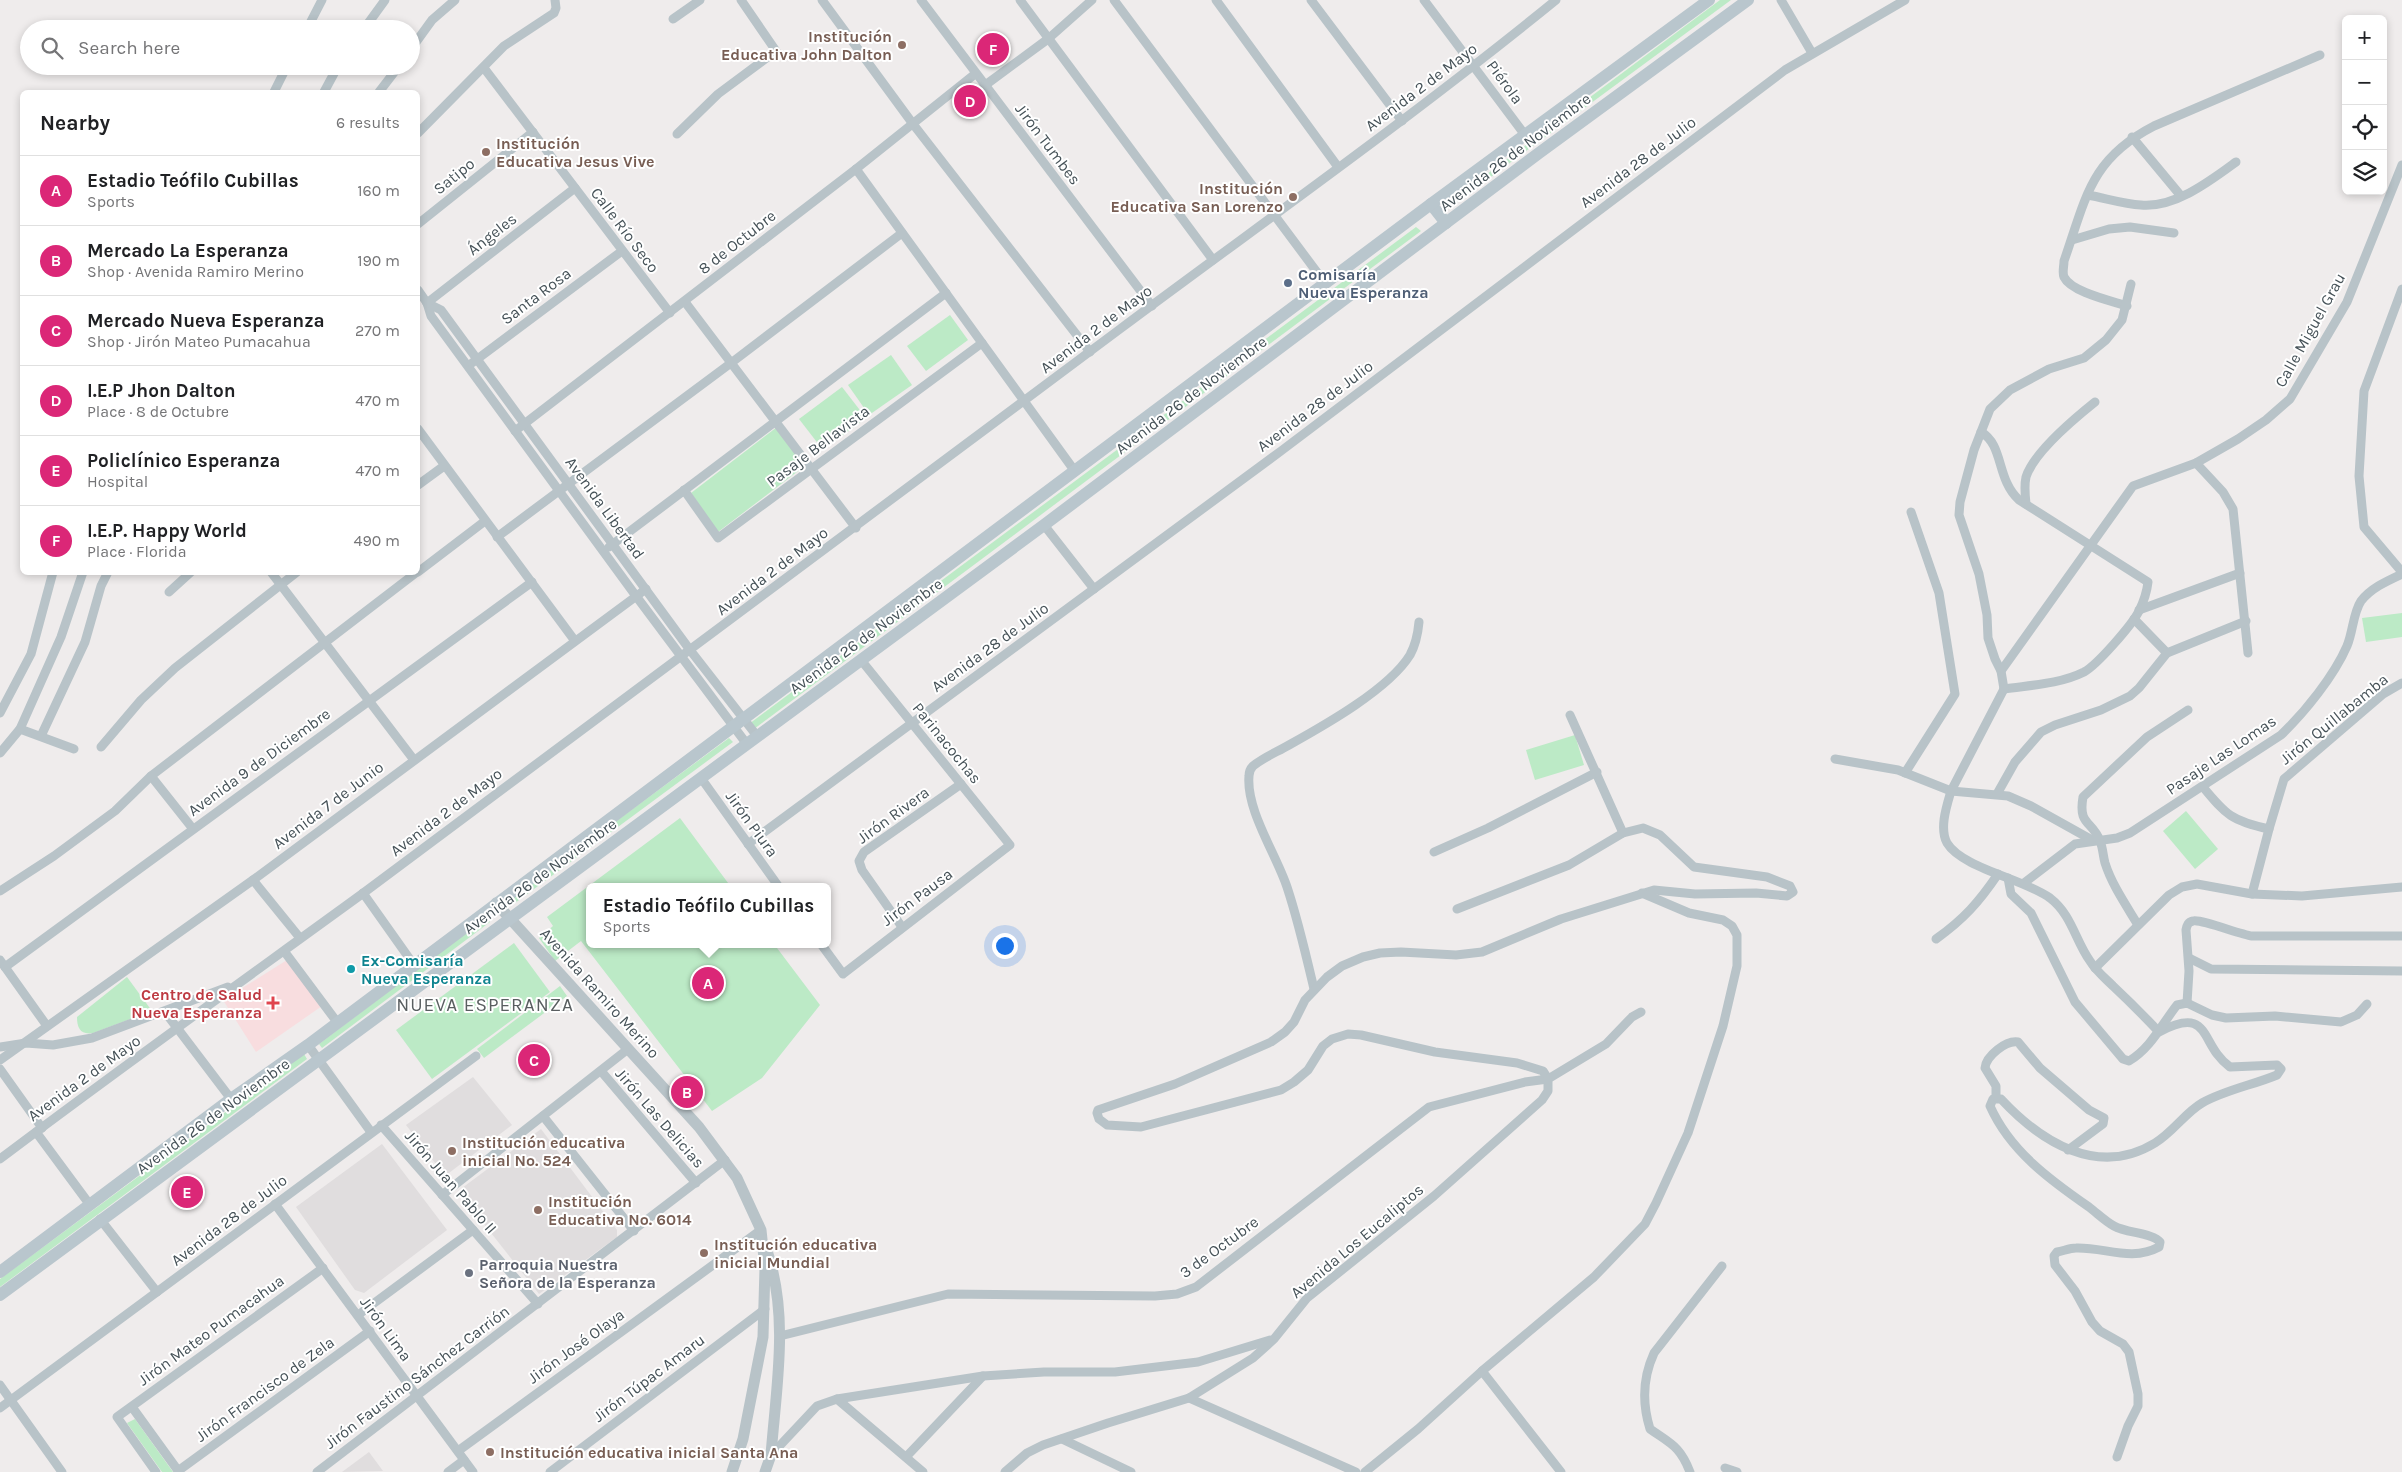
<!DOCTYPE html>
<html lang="en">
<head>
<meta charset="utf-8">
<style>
  body { margin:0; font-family:Karla,sans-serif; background:#f2f2f2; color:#202124 }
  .controls { position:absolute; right:15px; top:15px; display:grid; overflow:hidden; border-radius:8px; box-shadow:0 2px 8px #0003 }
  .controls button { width:45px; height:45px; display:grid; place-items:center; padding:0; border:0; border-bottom:1px solid #e0e0e0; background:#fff; color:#202124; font:25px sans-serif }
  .you { position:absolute; left:1004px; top:945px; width:18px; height:18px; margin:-12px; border:4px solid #fff; border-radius:50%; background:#1a73e8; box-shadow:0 0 0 8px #1a73e833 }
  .badge { display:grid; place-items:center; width:32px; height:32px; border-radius:50%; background:#db2777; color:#fff; font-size:16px; font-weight:700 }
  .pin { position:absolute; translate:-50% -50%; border:2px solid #fff; box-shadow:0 1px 5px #0006 }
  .popup { position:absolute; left:586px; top:883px; width:245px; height:65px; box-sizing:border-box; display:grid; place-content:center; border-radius:8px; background:#fff; filter:drop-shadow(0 1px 4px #0005); font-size:16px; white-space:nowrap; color:#757577 }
  .popup b { font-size:19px; color:#202124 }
  .popup::after { content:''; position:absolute; left:50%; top:100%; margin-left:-10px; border:10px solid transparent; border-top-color:#fff }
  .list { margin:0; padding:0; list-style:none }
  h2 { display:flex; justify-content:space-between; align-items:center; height:65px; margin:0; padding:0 20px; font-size:21px }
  h2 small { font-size:16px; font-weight:400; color:#757577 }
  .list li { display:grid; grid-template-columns:32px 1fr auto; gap:15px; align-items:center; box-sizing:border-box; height:70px; padding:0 20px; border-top:1px solid #e0e0e0 }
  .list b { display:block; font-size:19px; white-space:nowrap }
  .list p { margin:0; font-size:16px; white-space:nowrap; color:#757577 }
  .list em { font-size:16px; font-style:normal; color:#757577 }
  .icon { flex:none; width:28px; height:28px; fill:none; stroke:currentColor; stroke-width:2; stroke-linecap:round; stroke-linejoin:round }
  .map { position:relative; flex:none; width:2402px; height:1472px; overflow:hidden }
  .search { position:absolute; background:#fff; box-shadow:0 2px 8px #0003; left:20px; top:20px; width:400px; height:55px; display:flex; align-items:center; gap:12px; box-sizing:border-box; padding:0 18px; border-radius:28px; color:#757577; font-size:19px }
  .panel { position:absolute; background:#fff; box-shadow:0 2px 8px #0003; left:20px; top:90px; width:400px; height:485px; border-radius:8px }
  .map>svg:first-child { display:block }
  .education { fill:#e0ddde }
  .medical { fill:#f8dddf }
  .green { fill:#bceac6 }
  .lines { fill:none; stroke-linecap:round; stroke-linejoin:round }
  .minor { stroke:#b8c3c8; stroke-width:9 }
  .tertiary { stroke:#b8c3c8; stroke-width:11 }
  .secondary { stroke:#b9c6cd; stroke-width:12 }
  .education-dot { fill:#8d6e63; stroke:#fff; stroke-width:2 }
  .service-dot { fill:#5c6f8a; stroke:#fff; stroke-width:2 }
  .culture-dot { fill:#0f9aa8; stroke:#fff; stroke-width:2 }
  .health-dot { fill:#e0444e; stroke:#fff; stroke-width:2 }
  .worship-dot { fill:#6b7280; stroke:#fff; stroke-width:2 }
  .labels { text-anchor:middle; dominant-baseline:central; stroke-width:4; stroke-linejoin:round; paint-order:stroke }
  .education-label { font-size:16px; font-weight:bold; fill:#785e54; stroke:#fff; text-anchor:start }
  .street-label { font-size:16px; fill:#465258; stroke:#fff }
  .service-label { font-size:16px; font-weight:bold; fill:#4e5e75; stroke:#fff; text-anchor:start }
  .culture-label { font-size:16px; font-weight:bold; fill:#0d838f; stroke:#fff; text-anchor:start }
  .health-label { font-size:16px; font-weight:bold; fill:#be3a42; stroke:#fff; text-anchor:end }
  .worship-label { font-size:16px; font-weight:bold; fill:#5b616d; stroke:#fff; text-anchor:start }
  .quarter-label { font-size:19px; letter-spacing:1px; fill:#595e60; stroke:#fff }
</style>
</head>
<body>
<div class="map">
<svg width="2402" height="1472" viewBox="0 0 2402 1472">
  <rect width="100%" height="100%" fill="#efecec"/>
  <!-- education -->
  <g class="education">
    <path d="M473,1077L512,1125L445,1176L406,1125Z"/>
    <path d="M541,1129L617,1230V1237L539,1294L458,1191Z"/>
    <path d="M382,1144L447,1230L364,1293L355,1290L296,1207Z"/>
    <path d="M369,1452L383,1471L342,1472Z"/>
  </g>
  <!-- medical -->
  <path class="medical" d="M287,960L322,1006L256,1052L223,1000Z"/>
  <!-- green -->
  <g class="green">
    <path d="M1720,0H1731L1454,204L1451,201Z"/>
    <path d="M1416,227L1421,231L754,729L749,724Z"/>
    <path d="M950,315L968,340L926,371L907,346Z"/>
    <path d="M891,355L912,385L869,415L848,385Z"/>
    <path d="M842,387L866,418L823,450L799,419Z"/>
    <path d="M777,427L806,465L718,532L691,493Z"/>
    <path d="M2402,613V637L2366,642L2362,618Z"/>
    <path d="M1575,735L1584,765L1535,780L1526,750Z"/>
    <path d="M729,738L733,742L515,903L512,898Z"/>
    <path d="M2186,811L2218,849L2195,869L2163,831Z"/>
    <path d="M680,818L731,887H589V944H774L820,1005L762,1078L712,1111L581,941L555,961L539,938L553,926L547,917Z"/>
    <path d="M486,918L490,922L322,1048L319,1044Z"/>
    <path d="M514,943L550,992L432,1079L396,1030Z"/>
    <path d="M127,977L152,1011L93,1033C81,1035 77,1029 77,1017Z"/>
    <path d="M560,986L567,996L484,1058L477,1049Z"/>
    <path d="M304,1054L307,1059L0,1287V1279Z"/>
    <path d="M135,1419L173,1472H162L127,1423Z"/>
  </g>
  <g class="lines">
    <!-- minor -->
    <g class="minor">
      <path d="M822,0L913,124L1090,352"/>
      <path d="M921,0L1152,306"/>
      <path d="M1020,0L1213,260"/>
      <path d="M1114,0L1325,283"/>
      <path d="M1216,0L1338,167"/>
      <path d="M1311,0L1402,121"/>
      <path d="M1424,0L1525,135"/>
      <path d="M1781,0L1812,53"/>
      <path d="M673,19L700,0"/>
      <path d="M307,29L322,0"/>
      <path d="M364,29L385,0"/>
      <path d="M411,49L432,20L455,0"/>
      <path d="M484,68L670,313"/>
      <path d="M984,86L1048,39L1092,0"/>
      <path d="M274,92L287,66"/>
      <path d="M324,92L338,66"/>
      <path d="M379,92L399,66"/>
      <path d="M418,133L504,46L554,13L556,8L555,0"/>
      <path d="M677,134L718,94L776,51L741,0"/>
      <path d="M2132,137L2181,196"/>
      <path d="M856,169L1074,470"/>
      <path d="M2088,195C2105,198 2124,204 2141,205C2175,208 2210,181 2236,162"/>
      <path d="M418,224L533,132"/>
      <path d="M2072,240L2109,229L2130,227L2174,233"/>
      <path d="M2402,289L2364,391L2359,476L2364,527L2402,572"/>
      <path d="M418,290L427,303L431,316L636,596L746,743"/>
      <path d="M685,302L856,528"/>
      <path d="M427,303L441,310L690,650L757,736"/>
      <path d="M427,303L575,188"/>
      <path d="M2127,306C2112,301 2071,292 2064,277C2062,272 2064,267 2064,261C2086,198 2090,159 2154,126L2320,55"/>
      <path d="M472,363L622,251"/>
      <path d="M418,429L575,641"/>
      <path d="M515,431L856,169L975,74"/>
      <path d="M1981,432C2004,445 1996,479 2019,500L2148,582C2147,591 2143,603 2139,611C2132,625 2097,665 2084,672C2060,684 2031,685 2004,689"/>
      <path d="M2196,463L2223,492L2233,509L2248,653"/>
      <path d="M418,485L444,466"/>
      <path d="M684,490L718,538L982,343"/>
      <path d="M2026,504C2025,495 2024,486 2026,477C2034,452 2075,418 2095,402"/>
      <path d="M1044,525L1094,589"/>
      <path d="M497,537L731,363L902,233"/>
      <path d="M609,547L946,293"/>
      <path d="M271,572L414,760"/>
      <path d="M418,572L485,521"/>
      <path d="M169,592L191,572"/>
      <path d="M2139,610L2240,573"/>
      <path d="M2134,619L2167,653"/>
      <path d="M2001,671L2133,486L2196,463L2238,439L2266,420L2290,399L2347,302L2402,165"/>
      <path d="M2004,689L1951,791C1947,805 1939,828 1947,843C1962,868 2024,879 2050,898C2072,915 2075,940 2090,961C2096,971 2105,978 2113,986C2129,1001 2144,1016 2159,1032C2212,1004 2199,1045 2230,1067L2277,1065L2281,1069L2277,1075C2253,1085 2225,1090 2202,1103C2185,1113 2173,1132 2155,1143C2098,1178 2041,1142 2001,1099H1993L1990,1106C2010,1151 2050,1180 2089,1207C2097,1213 2105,1221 2114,1226C2126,1233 2153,1233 2160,1242L2159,1247C2131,1262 2105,1247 2076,1248C2070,1248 2063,1251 2057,1252L2054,1256L2055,1265L2075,1291L2092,1322L2100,1331L2123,1344L2129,1352L2138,1394V1406L2128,1426L2117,1457"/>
      <path d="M2004,689L2001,671L1995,659L1988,638L1987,615L1979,574L1959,515L1960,502L1974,450L1990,409L2010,390L2049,369L2084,358L2106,340L2122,320L2131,284"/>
      <path d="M0,713L31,654L53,572"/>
      <path d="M1570,715L1623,833"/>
      <path d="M20,729L74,749"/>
      <path d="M41,736L85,642L101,586L108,572"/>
      <path d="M101,747L141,700L175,668L297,572"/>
      <path d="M0,753L20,729L61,637L83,572"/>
      <path d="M1835,759L1898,770L1951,791L2008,796L2031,806L2092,840"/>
      <path d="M1905,773L1955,694L1939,593L1911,512"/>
      <path d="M151,776L193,829"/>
      <path d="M701,778L779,887"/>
      <path d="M2203,787C2226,815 2232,821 2269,829"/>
      <path d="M1997,794L2015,762L2041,732L2055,725L2101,710L2130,696L2139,688L2167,653L2246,621"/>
      <path d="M748,844L1281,451L1785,70L1905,0"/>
      <path d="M1434,852L1488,828L1597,772"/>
      <path d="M2008,878L2011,894L2031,913L2075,1002L2123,1059L2129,1061C2151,1048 2162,1024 2177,1005L2187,1003L2212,1015L2226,1018L2275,1016L2341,1022L2357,1015L2367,1004"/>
      <path d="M253,880L300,938"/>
      <path d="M2024,883L2075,844L2117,838L2130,833L2281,735C2305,712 2334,676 2347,646C2353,632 2353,613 2361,601C2371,588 2387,581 2402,574"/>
      <path d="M0,891L54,856L115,811L151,776L417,572"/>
      <path d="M363,893L414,965"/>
      <path d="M2252,894L2269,829L2284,779L2383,694L2402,683"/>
      <path d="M2138,925C2126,905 2112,885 2105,863C2103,856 2103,848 2100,841C2092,820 2078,826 2083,797L2147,737L2188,710"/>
      <path d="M902,927L862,870L859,861L864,852L961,784"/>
      <path d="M1936,939C1964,919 1979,902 1998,874"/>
      <path d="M821,944L843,974L1010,845L861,660"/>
      <path d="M284,951L337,1022"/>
      <path d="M2189,958L2211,969L2402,971"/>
      <path d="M0,960L47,1026"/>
      <path d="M5,967L532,582"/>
      <path d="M2095,968L2169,895L2182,887L2197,884L2252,894L2302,896L2402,887"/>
      <path d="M1314,989C1306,955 1298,920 1287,887C1276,854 1246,810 1249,776C1249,772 1250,769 1253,766C1264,757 1277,752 1289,745C1325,725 1389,689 1410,655C1416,644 1418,633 1419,622"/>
      <path d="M2187,1003L2189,971L2186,930C2187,925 2188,922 2193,921C2201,919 2239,934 2252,936H2402"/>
      <path d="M165,1012L231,1099"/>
      <path d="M308,1045L371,1132"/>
      <path d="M0,1047L26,1043L53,1045L92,1038L228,987"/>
      <path d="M0,1060L253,880L646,589"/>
      <path d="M0,1069L42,1128"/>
      <path d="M601,1071L696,1183"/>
      <path d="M1996,1097V1086L1985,1068C1986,1056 2006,1040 2018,1042L2040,1068L2089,1110L2104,1118L2103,1124L2068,1150"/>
      <path d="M543,1116L634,1231"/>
      <path d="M381,1125L538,1304"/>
      <path d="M36,1132L90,1205"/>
      <path d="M0,1159C119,1069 241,982 362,894C616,707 868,518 1120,329C1266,220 1415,115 1556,0"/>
      <path d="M442,1195L628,1049"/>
      <path d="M275,1204L473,1472"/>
      <path d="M100,1219L157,1292"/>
      <path d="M358,1315L473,1230"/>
      <path d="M780,1336L948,1294L1155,1296L1177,1294L1196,1287L1429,1107L1525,1082L1548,1079L1543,1071L1517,1063L1435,1052L1361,1035L1348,1034L1332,1039L1323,1046L1308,1070L1294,1082L1281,1090L1141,1127L1107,1125L1099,1119L1097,1113L1098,1110L1175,1084L1271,1042L1285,1032L1294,1022L1305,1000L1327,977L1342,966L1363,957L1380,953L1401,952L1456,955L1482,952L1561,919L1654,890L1695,894L1756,893L1787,896L1793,892L1790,886L1767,877L1694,867L1660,835L1643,828L1623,833L1569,865L1457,909"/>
      <path d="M1482,1371L1561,1472"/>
      <path d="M0,1385L62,1472"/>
      <path d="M1189,1398L1356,1472"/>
      <path d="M837,1399L923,1472"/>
      <path d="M132,1407L179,1472"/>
      <path d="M0,1408L476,1056"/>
      <path d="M1062,1439L1131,1472"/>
      <path d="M458,1451L761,1230"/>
      <path d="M771,1455L817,1406L837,1399L983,1376L1044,1372H1115L1198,1362L1270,1340"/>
      <path d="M906,1457L983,1376"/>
      <path d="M1725,1468L1737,1472"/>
      <path d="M178,1471L370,1331"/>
      <path d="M156,1472L117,1417L323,1268"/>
      <path d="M317,1472L725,1160"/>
      <path d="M448,1472L464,1460"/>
      <path d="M550,1472L765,1309"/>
      <path d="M1005,1472L1027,1453L1043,1445L1108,1423L1189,1398L1253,1358L1274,1339L1307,1298L1434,1196L1542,1100L1548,1091V1079L1606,1044L1632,1017L1641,1012"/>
      <path d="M1365,1472L1418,1429L1482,1371L1594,1277L1645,1224L1656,1203L1688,1133L1723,1026L1737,966V935L1732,926L1723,920L1689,913L1642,893"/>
      <path d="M1690,1472C1680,1446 1671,1444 1650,1429C1642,1403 1643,1377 1654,1353L1722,1266"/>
    </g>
    <!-- tertiary -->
    <g class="tertiary">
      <path d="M496,903L699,1127L737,1178L761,1230L765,1268L763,1337L743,1439L732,1472"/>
      <path d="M765,1472L771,1455C776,1388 789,1319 768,1254"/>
    </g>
    <!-- secondary -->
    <g class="secondary">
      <path d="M1431,204L1446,223"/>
      <path d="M0,1272L231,1099L308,1045L1431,204L1709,0"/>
      <path d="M0,1295L1044,525L1539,153L1748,0"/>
    </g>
  </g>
  <!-- markers -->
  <g class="education-dot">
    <circle cx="902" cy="45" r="5"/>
    <circle cx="486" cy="152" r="5"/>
    <circle cx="1293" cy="197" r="5"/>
    <circle cx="452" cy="1151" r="5"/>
    <circle cx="538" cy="1210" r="5"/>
    <circle cx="704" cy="1253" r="5"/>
    <circle cx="490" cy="1452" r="5"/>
  </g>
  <circle class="service-dot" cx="1288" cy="283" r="5"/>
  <circle class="culture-dot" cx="351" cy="969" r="5"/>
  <path class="health-dot" d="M270.5 995.5h5v5h5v5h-5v5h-5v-5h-5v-5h5z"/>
  <circle class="worship-dot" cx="469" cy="1273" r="5"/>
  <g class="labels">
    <!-- education labels -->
    <g class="education-label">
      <text x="892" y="36" text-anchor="end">Institución<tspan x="892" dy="18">Educativa John Dalton</tspan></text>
      <text x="496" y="143">Institución<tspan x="496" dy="18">Educativa Jesus Vive</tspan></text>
      <text x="1283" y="188" text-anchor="end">Institución<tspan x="1283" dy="18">Educativa San Lorenzo</tspan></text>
      <text x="462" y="1142">Institución educativa<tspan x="462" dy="18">inicial No. 524</tspan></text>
      <text x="548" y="1201">Institución<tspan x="548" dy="18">Educativa No. 6014</tspan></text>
      <text x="714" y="1244">Institución educativa<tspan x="714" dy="18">inicial Mundial</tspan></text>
      <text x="500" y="1452">Institución educativa inicial Santa Ana</text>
    </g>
    <!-- street labels -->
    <g class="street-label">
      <text transform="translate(1505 82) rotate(54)">Piérola</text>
      <text transform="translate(1421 87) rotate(-37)">Avenida 2 de Mayo</text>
      <text transform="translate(1048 144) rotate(53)">Jirón Tumbes</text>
      <text transform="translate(1515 152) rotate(-37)">Avenida 26 de Noviembre</text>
      <text transform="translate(1638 162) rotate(-37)">Avenida 28 de Julio</text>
      <text transform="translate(454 176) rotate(-39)">Satipo</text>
      <text transform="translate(625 230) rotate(53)">Calle Río Seco</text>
      <text transform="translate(492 234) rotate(-38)">Ángeles</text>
      <text transform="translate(737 242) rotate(-38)">8 de Octubre</text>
      <text transform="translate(536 296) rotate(-37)">Santa Rosa</text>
      <text transform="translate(1096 329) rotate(-37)">Avenida 2 de Mayo</text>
      <text transform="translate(2310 330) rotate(-61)">Calle Miguel Grau</text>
      <text transform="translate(1191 395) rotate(-37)">Avenida 26 de Noviembre</text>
      <text transform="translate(1315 406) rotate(-37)">Avenida 28 de Julio</text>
      <text transform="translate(818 446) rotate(-37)">Pasaje Bellavista</text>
      <text transform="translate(605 508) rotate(54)">Avenida Libertad</text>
      <text transform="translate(772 571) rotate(-37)">Avenida 2 de Mayo</text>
      <text transform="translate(866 636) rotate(-36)">Avenida 26 de Noviembre</text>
      <text transform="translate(990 647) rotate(-36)">Avenida 28 de Julio</text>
      <text transform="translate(2334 719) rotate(-39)">Jirón Quillabamba</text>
      <text transform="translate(947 743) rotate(51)">Parinacochas</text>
      <text transform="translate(2221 755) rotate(-34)">Pasaje Las Lomas</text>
      <text transform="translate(259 762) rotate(-36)">Avenida 9 de Diciembre</text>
      <text transform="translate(328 805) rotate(-37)">Avenida 7 de Junio</text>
      <text transform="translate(446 812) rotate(-37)">Avenida 2 de Mayo</text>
      <text transform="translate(893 815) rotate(-36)">Jirón Rivera</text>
      <text transform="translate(752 824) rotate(54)">Jirón Piura</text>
      <text transform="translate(540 876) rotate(-36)">Avenida 26 de Noviembre</text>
      <text transform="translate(917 897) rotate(-37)">Jirón Pausa</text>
      <text transform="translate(600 993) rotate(48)">Avenida Ramiro Merino</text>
      <text transform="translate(84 1078) rotate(-36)">Avenida 2 de Mayo</text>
      <text transform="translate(213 1116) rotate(-36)">Avenida 26 de Noviembre</text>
      <text transform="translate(660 1118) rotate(49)">Jirón Las Delicias</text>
      <text transform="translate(451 1182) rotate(49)">Jirón Juan Pablo II</text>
      <text transform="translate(229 1220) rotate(-37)">Avenida 28 de Julio</text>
      <text transform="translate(1357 1241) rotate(-40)">Avenida Los Eucaliptos</text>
      <text transform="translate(1219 1247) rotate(-36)">3 de Octubre</text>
      <text transform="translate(386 1329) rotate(54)">Jirón Lima</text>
      <text transform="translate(211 1330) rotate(-36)">Jirón Mateo Pumacahua</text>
      <text transform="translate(576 1346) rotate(-36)">Jirón José Olaya</text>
      <text transform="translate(417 1377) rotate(-37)">Jirón Faustino Sánchez Carrión</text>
      <text transform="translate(649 1378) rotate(-37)">Jirón Túpac Amaru</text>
      <text transform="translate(265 1389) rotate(-36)">Jirón Francisco de Zela</text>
    </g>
    <!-- service labels -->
    <g class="service-label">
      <text x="1298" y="274">Comisaría<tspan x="1298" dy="18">Nueva Esperanza</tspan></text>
    </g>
    <!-- culture labels -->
    <g class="culture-label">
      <text x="361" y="960">Ex-Comisaría<tspan x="361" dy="18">Nueva Esperanza</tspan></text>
    </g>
    <!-- health labels -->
    <g class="health-label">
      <text x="262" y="994">Centro de Salud<tspan x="262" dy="18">Nueva Esperanza</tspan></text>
    </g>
    <!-- worship labels -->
    <g class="worship-label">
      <text x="479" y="1264">Parroquia Nuestra<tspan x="479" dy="18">Señora de la Esperanza</tspan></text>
    </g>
    <!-- quarter labels -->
    <g class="quarter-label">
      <text x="485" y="1005">NUEVA ESPERANZA</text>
    </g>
  </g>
</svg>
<div class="controls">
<button>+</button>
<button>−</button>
<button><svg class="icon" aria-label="locate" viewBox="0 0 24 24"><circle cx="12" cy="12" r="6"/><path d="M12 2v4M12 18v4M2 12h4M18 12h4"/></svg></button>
<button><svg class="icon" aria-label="layers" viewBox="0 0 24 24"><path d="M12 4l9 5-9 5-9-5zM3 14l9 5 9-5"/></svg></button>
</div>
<div class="you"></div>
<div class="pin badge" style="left:708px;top:983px">A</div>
<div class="popup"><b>Estadio Teófilo Cubillas</b>Sports</div>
<div class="pin badge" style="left:687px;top:1092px">B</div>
<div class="pin badge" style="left:534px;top:1060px">C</div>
<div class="pin badge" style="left:970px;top:101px">D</div>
<div class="pin badge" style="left:187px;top:1192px">E</div>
<div class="pin badge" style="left:993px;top:49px">F</div>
<div class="search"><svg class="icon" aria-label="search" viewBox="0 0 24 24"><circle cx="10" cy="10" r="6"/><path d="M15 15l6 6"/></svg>Search here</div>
<section class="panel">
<h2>Nearby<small>6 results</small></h2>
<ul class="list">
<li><span class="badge">A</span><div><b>Estadio Teófilo Cubillas</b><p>Sports</p></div><em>160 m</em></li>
<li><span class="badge">B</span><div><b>Mercado La Esperanza</b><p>Shop · Avenida Ramiro Merino</p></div><em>190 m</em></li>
<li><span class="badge">C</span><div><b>Mercado Nueva Esperanza</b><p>Shop · Jirón Mateo Pumacahua</p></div><em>270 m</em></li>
<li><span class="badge">D</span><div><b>I.E.P Jhon Dalton</b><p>Place · 8 de Octubre</p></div><em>470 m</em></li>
<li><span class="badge">E</span><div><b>Policlínico Esperanza</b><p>Hospital</p></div><em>470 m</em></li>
<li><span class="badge">F</span><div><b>I.E.P. Happy World</b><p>Place · Florida</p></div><em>490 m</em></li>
</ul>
</section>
</div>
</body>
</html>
